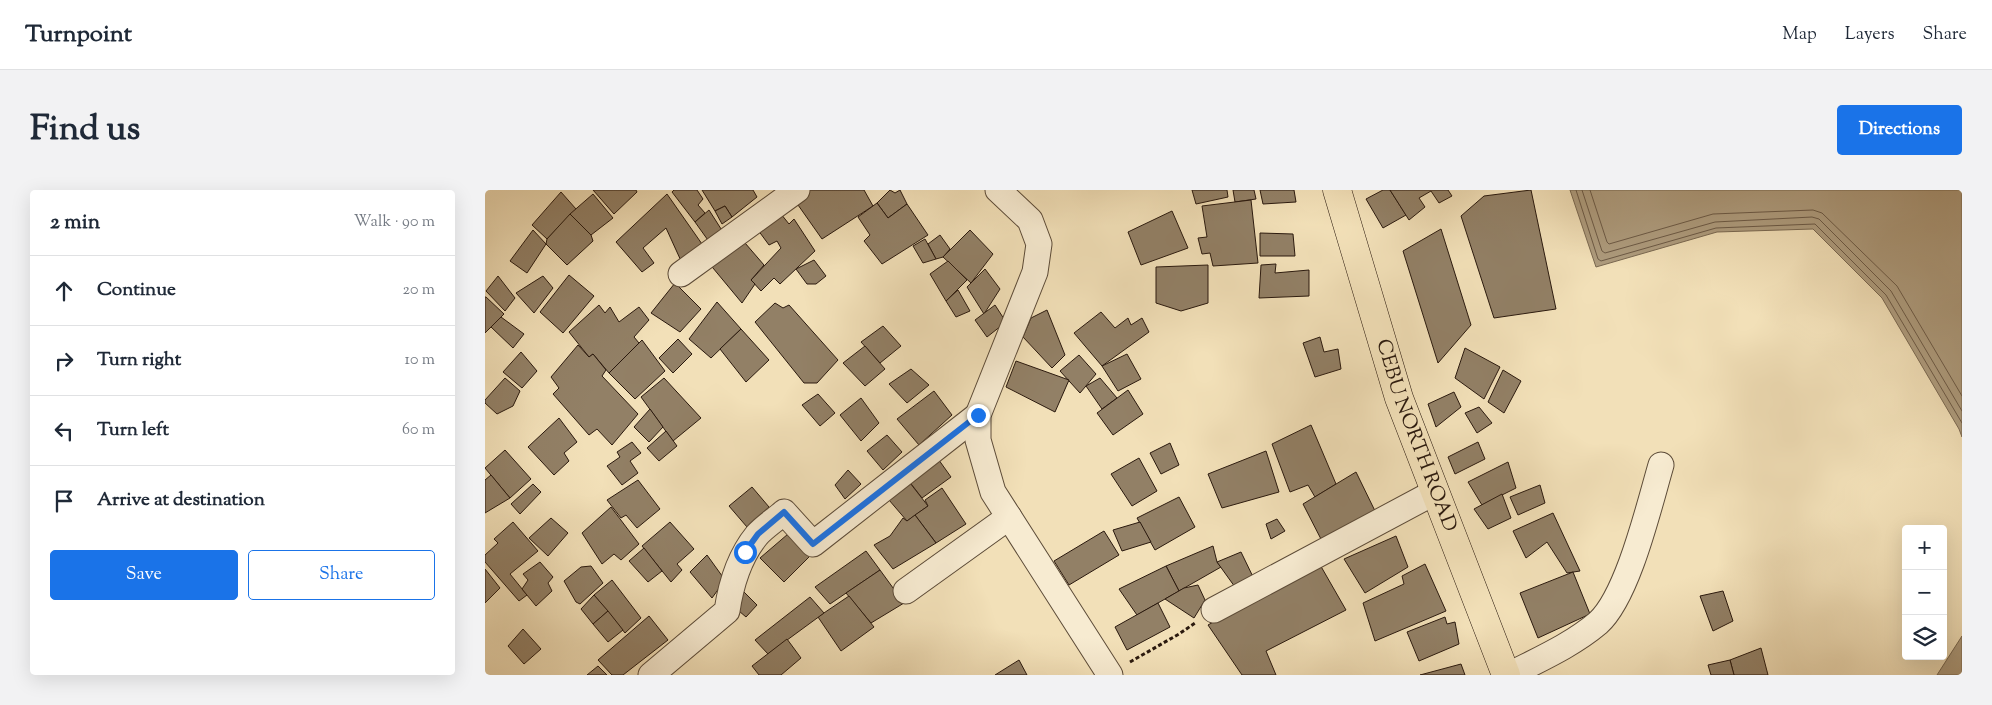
<!DOCTYPE html>
<html lang="en">
<head>
<meta charset="utf-8">
<style>
  body { margin:0; font-family:"Sorts Mill Goudy",serif; background:#f2f2f3; color:#1f2937 }
  .controls { position:absolute; right:15px; bottom:15px; display:grid; overflow:hidden; border-radius:5px; box-shadow:0 5px 20px #0002 }
  .controls button { width:45px; height:45px; display:grid; place-items:center; padding:0; border:0; border-bottom:1px solid #e0e1e3; background:#fff; color:#1f2937; font:25px sans-serif }
  .stop { position:absolute; width:15px; height:15px; margin:-11px; border:4px solid #1a73e8; border-radius:50%; background:#fff }
  .stop.end { background:#1a73e8; border-color:#fff; box-shadow:0 1px 5px #0008 }
  .list { margin:0; padding:0; list-style:none }
  h2 { display:flex; justify-content:space-between; align-items:center; height:65px; margin:0; padding:0 20px; font-size:21px }
  h2 small { font-size:16px; font-weight:400; color:#747a83 }
  .list li { display:grid; grid-template-columns:32px 1fr auto; gap:15px; align-items:center; box-sizing:border-box; height:70px; padding:0 20px; border-top:1px solid #e0e1e3 }
  .list b { display:block; font-size:19px; white-space:nowrap }
  .list em { font-size:16px; font-style:normal; color:#747a83 }
  .actions { display:flex; gap:10px; padding:15px 20px }
  .actions a { flex:1; padding:11px 0; border:1px solid #1a73e8; border-radius:5px; text-align:center; font-size:18px; color:#1a73e8 }
  .actions .main { background:#1a73e8; color:#fff }
  .icon { flex:none; width:28px; height:28px; fill:none; stroke:currentColor; stroke-width:2; stroke-linecap:round; stroke-linejoin:round }
  .map { position:relative; flex:none; width:1477px; height:485px; overflow:hidden; border-radius:5px }
  header { display:flex; align-items:center; gap:30px; box-sizing:border-box; height:70px; padding:0 25px; background:#fff; border-bottom:1px solid #e0e1e3 }
  header strong { font-size:24px }
  nav { display:flex; gap:28px; margin-inline-start:auto; font-size:18px }
  .intro { display:flex; align-items:center; justify-content:space-between; box-sizing:border-box; height:120px; padding:0 30px }
  h1 { margin:0; font-size:35px }
  .button { padding:12px 22px; border-radius:5px; background:#1a73e8; color:#fff; font-size:18px; font-weight:700 }
  main { display:flex; gap:30px; padding:0 30px }
  aside { flex:1; background:#fff; border-radius:5px; box-shadow:0 5px 20px #0002 }
  .map>svg:first-child { display:block }
  .water { fill:#ae9c7e; stroke:#796851 }
  .lines { fill:none; stroke-linecap:round; stroke-linejoin:round }
  .shore { stroke:#6c5a46; stroke-width:1 }
  .building { fill:#928066; stroke:#2a190e }
  .minor-casing { stroke:#5c4b38; stroke-width:27 }
  .major-casing { stroke:#2a190e; stroke-width:29 }
  .path { stroke:#2a190e; stroke-width:3; stroke-dasharray:4 2.5; stroke-linecap:butt }
  .minor { stroke:#f7ebd1; stroke-width:25 }
  .major { stroke:#f2e0b8; stroke-width:28 }
  .route { stroke:#1a73e8; stroke-width:6 }
  .labels { text-anchor:middle; dominant-baseline:central; stroke-width:4.5; stroke-linejoin:round; paint-order:stroke }
  .street-label { font-size:20px; fill:#2a190e; stroke:#f7ebd1 }
</style>
</head>
<body>
<header>
<strong>Turnpoint</strong>
<nav><a>Map</a><a>Layers</a><a>Share</a></nav>
</header>
<div class="intro"><h1>Find us</h1><a class="button">Directions</a></div>
<main>
<aside>
<h2>2 min<small>Walk · 90 m</small></h2>
<ul class="list">
<li><svg class="icon" aria-label="ahead" viewBox="0 0 24 24"><path d="M12 20V5M6 11l6-6 6 6"/></svg><div><b>Continue</b></div><em>20 m</em></li>
<li><svg class="icon" aria-label="right" viewBox="0 0 24 24"><path d="M7 20v-9h11M14 6l5 5-5 5"/></svg><div><b>Turn right</b></div><em>10 m</em></li>
<li><svg class="icon" aria-label="left" viewBox="0 0 24 24"><path d="M17 20v-9H6M10 6l-5 5 5 5"/></svg><div><b>Turn left</b></div><em>60 m</em></li>
<li><svg class="icon" aria-label="arrive" viewBox="0 0 24 24"><path d="M6 21V4h12l-3 4 3 4H6"/></svg><div><b>Arrive at destination</b></div></li>
</ul>
<div class="actions"><a class="main">Save</a><a>Share</a></div>
</aside>
<div class="map">
<svg width="1477" height="485" viewBox="0 0 1477 485">
  <rect width="100%" height="100%" fill="#f2e0b8"/>
  <filter id="stains"><feTurbulence type="fractalNoise" baseFrequency=".004" numOctaves="4"/><feColorMatrix values="0 0 0 0 .2 0 0 0 0 .09 0 0 0 0 .02 0 0 0 .5 -.17"/></filter>
  <radialGradient id="worn" r=".72"><stop offset=".6" stop-color="#630" stop-opacity="0"/><stop offset="1" stop-color="#630" stop-opacity=".3"/></radialGradient>
  <!-- water -->
  <g class="water">
    <path d="M1085,0H1477V247L1474,239L1397,108L1328,39L1232,42L1111,77Z"/>
    <path d="M1477,446V485H1452Z"/>
  </g>
  <g class="lines">
    <!-- shore -->
    <g class="shore">
      <path d="M1091,0L1113,69L1116,71L1231,38L1330,34L1401,105L1477,233"/>
      <path d="M1097,0L1117,61L1120,63L1230,32L1327,27L1334,29L1406,101L1477,221"/>
      <path d="M1105,0L1122,52L1124,54L1228,24L1328,20L1337,23L1412,96L1477,206"/>
    </g>
  </g>
  <!-- building -->
  <g class="building">
    <path d="M108,0H151L152,2L129,24Z"/>
    <path d="M189,0H212L218,9L213,15L220,23L210,32L187,2Z"/>
    <path d="M217,0H268L272,7L247,27L240,16L230,21Z"/>
    <path d="M313,0H379L388,16L337,49L306,5Z"/>
    <path d="M405,0L410,3L415,0L422,14L403,28L392,13Z"/>
    <path d="M707,0H742L743,7L711,14Z"/>
    <path d="M748,0H769L771,9L750,12Z"/>
    <path d="M775,0H809L811,12L778,14Z"/>
    <path d="M898,0H905L921,25L898,38L881,9Z"/>
    <path d="M905,0H963L967,6L954,13L946,1L934,8L940,17L924,30Z"/>
    <path d="M1046,0L1071,119L1009,128L976,26L999,6Z"/>
    <path d="M76,2L91,19L62,49L47,35Z"/>
    <path d="M108,4L128,28L106,45L85,24Z"/>
    <path d="M182,4L217,54L197,73L181,38L158,58L169,73L157,82L131,52Z"/>
    <path d="M766,10L773,73L728,76L725,63L717,64L713,48L722,47L717,16Z"/>
    <path d="M392,13L403,28L422,14L443,45L397,74L379,51L385,45L373,27Z"/>
    <path d="M240,16L247,27L237,34L230,21Z"/>
    <path d="M292,19L304,34L309,29L330,61L295,94L289,88L276,101L266,90L296,58L292,51L284,55L270,36Z"/>
    <path d="M224,20L238,42L225,53L210,32Z"/>
    <path d="M687,21L703,58L656,75L643,42Z"/>
    <path d="M85,24L106,45L108,51L82,75L61,54L62,49Z"/>
    <path d="M956,39L986,135L953,173L918,61Z"/>
    <path d="M48,40L61,54L42,83L25,71Z"/>
    <path d="M485,40L508,64L486,93L458,67Z"/>
    <path d="M775,43L808,44L810,66H775Z"/>
    <path d="M455,45L465,59L458,67L451,69L443,54Z"/>
    <path d="M254,46L279,75L266,90L270,94L257,113L223,72Z"/>
    <path d="M440,49L451,69L438,73L428,56Z"/>
    <path d="M329,70L341,86L331,94H322L311,79Z"/>
    <path d="M463,71L482,90L461,111L445,84Z"/>
    <path d="M791,74L790,83L824,80V106L774,108L776,75Z"/>
    <path d="M723,75V113L696,121L671,113V77Z"/>
    <path d="M500,79L515,99L499,124L482,97Z"/>
    <path d="M84,85L109,106L78,143L55,122Z"/>
    <path d="M13,86L30,108L20,121L1,101Z"/>
    <path d="M58,86L68,98L49,123L31,103Z"/>
    <path d="M190,93L216,119L195,142L166,123Z"/>
    <path d="M473,100L485,121L471,127L461,111Z"/>
    <path d="M1,107L19,124L0,143V107Z"/>
    <path d="M232,112L256,139L226,168L204,149Z"/>
    <path d="M290,113L298,118L304,115L353,170L332,193H319L270,132Z"/>
    <path d="M114,115L120,123L125,117L134,132L154,117L164,130L149,147L154,153L124,183L108,164L104,167L84,142Z"/>
    <path d="M510,115L521,132L502,147L490,130Z"/>
    <path d="M562,120L580,165L567,178L538,147L546,128Z"/>
    <path d="M616,122L630,138L643,128L646,135L657,128L664,142L617,176L589,143Z"/>
    <path d="M16,127L39,144L28,158L6,137Z"/>
    <path d="M398,136L416,156L395,173L376,152Z"/>
    <path d="M256,139L284,170L261,192L235,159Z"/>
    <path d="M835,147L839,162L853,159L856,179L830,187L818,153Z"/>
    <path d="M193,149L207,164L188,183L174,168Z"/>
    <path d="M157,150L180,181L150,209L124,183Z"/>
    <path d="M93,155L104,167L108,164L121,180L117,186L153,224L127,255L112,239L104,245L68,204L74,198L66,187Z"/>
    <path d="M380,156L400,179L380,196L358,173Z"/>
    <path d="M980,158L1015,177L999,209L970,188Z"/>
    <path d="M36,162L52,181L37,198L18,182Z"/>
    <path d="M642,164L656,189L633,201L617,176Z"/>
    <path d="M594,165L611,184L595,203L575,181Z"/>
    <path d="M531,171L584,190L570,222L521,197Z"/>
    <path d="M426,179L444,195L422,213L404,194Z"/>
    <path d="M1018,180L1036,191L1019,223L1003,212Z"/>
    <path d="M20,188L35,201L28,216L12,224L0,213V210Z"/>
    <path d="M179,188L216,228L188,251L156,207Z"/>
    <path d="M615,188L632,208L617,219L601,196Z"/>
    <path d="M643,200L658,224L628,245L612,223Z"/>
    <path d="M449,201L467,225L434,255L412,229Z"/>
    <path d="M969,202L976,217L951,237L943,214Z"/>
    <path d="M333,204L350,223L335,236L317,215Z"/>
    <path d="M376,208L394,233L376,251L355,225Z"/>
    <path d="M994,217L1007,233L992,243L980,223Z"/>
    <path d="M165,219L178,237L164,252L149,237Z"/>
    <path d="M74,228L92,252L79,263L84,271L69,285L43,257Z"/>
    <path d="M826,235L851,294L830,307L823,295L805,302L787,254Z"/>
    <path d="M181,241L192,256L174,271L162,258Z"/>
    <path d="M402,245L417,262L398,280L382,261Z"/>
    <path d="M147,252L156,263L145,271L153,283L137,295L122,276L135,267L132,262Z"/>
    <path d="M993,252L1000,269L970,284L963,267Z"/>
    <path d="M685,253L694,275L676,284L665,263Z"/>
    <path d="M20,260L46,289L25,308L0,278Z"/>
    <path d="M781,261L794,302L737,318L723,284Z"/>
    <path d="M451,266L466,287L437,308L420,286Z"/>
    <path d="M654,268L672,301L647,316L626,284Z"/>
    <path d="M1023,272L1031,298L997,315L983,292Z"/>
    <path d="M363,280L376,294L360,309L350,295Z"/>
    <path d="M871,282L892,325L838,353L818,314Z"/>
    <path d="M6,285L25,308L0,323V290Z"/>
    <path d="M153,290L175,319L152,338L141,325L136,328L122,310Z"/>
    <path d="M425,293L443,316L422,331L404,310Z"/>
    <path d="M48,294L56,302L35,324L26,314Z"/>
    <path d="M1055,295L1060,313L1033,325L1025,307Z"/>
    <path d="M267,297L284,317L262,337L244,316Z"/>
    <path d="M457,298L481,334L451,353L430,325L443,316L440,310Z"/>
    <path d="M1017,304L1026,328L1003,339L989,319Z"/>
    <path d="M694,307L710,337L670,360L652,328Z"/>
    <path d="M126,317L154,354L136,370L129,364L117,374L97,343Z"/>
    <path d="M1068,323L1095,381L1082,383L1062,352L1041,368L1028,341Z"/>
    <path d="M430,325L451,353L408,379L389,355L405,346L418,328L422,331Z"/>
    <path d="M66,328L83,343L63,366L44,348Z"/>
    <path d="M792,329L800,341L786,349L781,334Z"/>
    <path d="M28,332L53,361L25,384L42,405L34,411L0,372V365L13,353L9,349Z"/>
    <path d="M185,332L209,359L192,374L197,380L186,392L157,356Z"/>
    <path d="M655,332L666,352L637,361L628,340Z"/>
    <path d="M619,341L634,365L584,395L569,371Z"/>
    <path d="M303,344L325,366L299,392L275,368Z"/>
    <path d="M911,346L923,377L880,403L859,369Z"/>
    <path d="M728,356L732,372L736,377L694,401L681,376Z"/>
    <path d="M159,358L177,381L163,392L144,371Z"/>
    <path d="M381,361L395,380L345,414L330,397Z"/>
    <path d="M756,362L771,393L755,404L732,372Z"/>
    <path d="M222,365L240,390L227,408L205,382Z"/>
    <path d="M55,372L68,387L63,393L67,401L51,416L37,399L43,390L38,384Z"/>
    <path d="M834,373L861,420L781,461L791,485H757L723,435Z"/>
    <path d="M940,374L961,421L890,451L878,413L919,394L917,386Z"/>
    <path d="M106,376L118,393L95,414L91,412L79,391L96,377Z"/>
    <path d="M681,376L694,401L652,425L634,399Z"/>
    <path d="M0,379L15,398L0,413Z"/>
    <path d="M395,380L419,413L386,433L361,403Z"/>
    <path d="M1088,382L1105,424L1053,448L1035,403Z"/>
    <path d="M127,390L156,428L140,443L109,405Z"/>
    <path d="M713,395L720,410L709,428L680,409L699,398Z"/>
    <path d="M1238,401L1248,431L1228,441L1215,406Z"/>
    <path d="M259,402L272,415L261,427L247,415Z"/>
    <path d="M109,405L123,421L108,434L96,419Z"/>
    <path d="M364,406L389,437L356,461L333,427Z"/>
    <path d="M325,407L339,423L283,464L270,450Z"/>
    <path d="M673,413L685,437L642,460L630,437Z"/>
    <path d="M123,421L138,440L123,452L108,434Z"/>
    <path d="M164,426L183,450L138,485H127L113,470Z"/>
    <path d="M960,427L962,434L970,432L974,454L934,471L922,442Z"/>
    <path d="M38,439L56,459L39,474L23,456Z"/>
    <path d="M302,449L316,468L296,485H274L267,476Z"/>
    <path d="M1276,458L1283,485H1249L1245,470Z"/>
    <path d="M534,470L542,485H510Z"/>
    <path d="M1245,470L1249,485H1226L1223,475Z"/>
    <path d="M976,474L980,485H935Z"/>
    <path d="M113,476L122,485H102Z"/>
  </g>
  <g class="lines">
    <!-- minor casing -->
    <g class="minor-casing">
      <g id="minor">
        <path d="M513,0L545,30L554,54L550,82L493,225V250L508,302L625,485"/>
        <path d="M196,84L312,0"/>
        <path d="M421,401L524,327"/>
        <path d="M729,420L950,302"/>
        <path d="M166,485L242,421C246,394 254,367 272,345C279,337 290,330 299,322L328,354L493,225"/>
        <path d="M1024,485C1055,469 1087,455 1113,433C1143,406 1164,316 1176,275"/>
      </g>
    </g>
    <!-- major casing -->
    <g class="major-casing">
      <g id="major">
        <path id="s1" d="M852,0L914,208L1021,485"/>
      </g>
    </g>
    <!-- path -->
    <path class="path" d="M645,472L694,444L710,433"/>
    <!-- minor -->
    <use href="#minor" class="minor"/>
    <!-- major -->
    <use href="#major" class="major"/>
  </g>
  <g class="lines">
    <!-- route -->
    <path class="route" d="M260,362L273,344L299,322L328,354L493,225"/>
  </g>
  <g class="labels">
    <!-- street labels -->
    <g class="street-label">
      <text stroke="none"><textPath href="#s1" startOffset="258">CEBU NORTH ROAD</textPath></text>
    </g>
  </g>
  <rect width="100%" height="100%" filter="url(#stains)"/>
  <rect width="100%" height="100%" fill="url(#worn)"/>
</svg>
<div class="controls">
<button>+</button>
<button>−</button>
<button><svg class="icon" aria-label="layers" viewBox="0 0 24 24"><path d="M12 4l9 5-9 5-9-5zM3 14l9 5 9-5"/></svg></button>
</div>
<div class="stop" style="left:260px;top:362px"></div>
<div class="stop end" style="left:493px;top:225px"></div>
</div>
</main>
</body>
</html>
